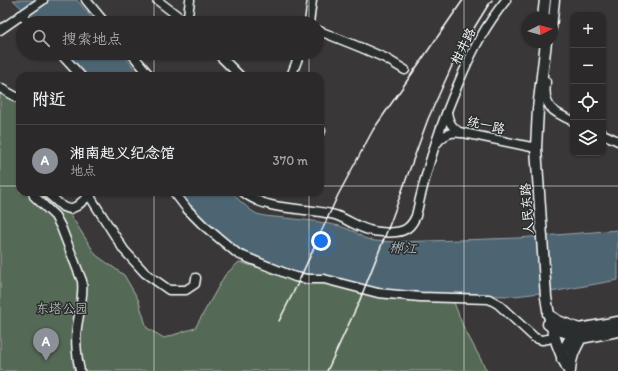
<!DOCTYPE html>
<html lang="zh">
<head>
<meta charset="utf-8">
<style>
  body { margin:0; font-family:Itim,"LXGW WenKai TC",sans-serif; background:#373536; color:#f1f3f6 }
  .controls { position:absolute; right:12px; top:12px; display:grid; overflow:hidden; border-radius:8px; box-shadow:0 1px 3px #0004 }
  .controls button { width:36px; height:36px; display:grid; place-items:center; padding:0; border:0; border-bottom:1px solid #474547; background:#2b292a; color:#f1f3f6; font:20px sans-serif }
  .compass { position:absolute; left:522px; top:12px; width:36px; height:36px; border-radius:50%; background:#2b292a; box-shadow:0 1px 3px #0004; rotate:84deg }
  .you { position:absolute; left:321px; top:241px; width:14px; height:14px; margin:-10px; border:3px solid #fff; border-radius:50%; background:#1a73e8; box-shadow:0 0 0 6px #1a73e833 }
  .badge { display:grid; place-items:center; width:26px; height:26px; border-radius:50%; background:#8c9099; color:#fff; font-size:13px; font-weight:700 }
  .pin { position:absolute; translate:-50% -33px; filter:drop-shadow(0 1px 2px #0008) }
  .pin::after { content:''; position:absolute; top:21px; width:14px; height:12px; background:inherit; clip-path:polygon(0 0,100% 0,50% 100%) }
  .list { margin:0; padding:0; list-style:none }
  h2 { display:flex; justify-content:space-between; align-items:center; height:52px; margin:0; padding:0 16px; font-size:17px }
  h2 small { font-size:13px; font-weight:400; color:#a6a6a8 }
  .list li { display:grid; grid-template-columns:26px 1fr auto; gap:12px; align-items:center; box-sizing:border-box; height:72px; padding:0 16px; border-top:1px solid #474547 }
  .list b { display:block; font-size:15px; white-space:nowrap }
  .list p { margin:0; font-size:13px; white-space:nowrap; color:#a6a6a8 }
  .list em { font-size:13px; font-style:normal; color:#a6a6a8 }
  .icon { flex:none; width:22px; height:22px; fill:none; stroke:currentColor; stroke-width:2; stroke-linecap:round; stroke-linejoin:round }
  .map { position:relative; flex:none; width:618px; height:371px; overflow:hidden }
  .search { position:absolute; background:#2b292a; box-shadow:0 1px 3px #0004; left:16px; top:16px; width:308px; height:44px; display:flex; align-items:center; gap:10px; box-sizing:border-box; padding:0 14px; border-radius:22px; color:#a6a6a8; font-size:15px }
  .panel { position:absolute; background:#2b292a; box-shadow:0 1px 3px #0004; left:16px; top:72px; width:308px; height:124px; border-radius:12px }
  .map>svg:first-child { display:block }
  .green { fill:#546a56; stroke:#aab4aa }
  .water { fill:#4e6572; stroke:#95a3aa }
  .lines { fill:none; stroke-linecap:round; stroke-linejoin:round }
  .minor-casing { stroke:#fff; stroke-width:11 }
  .major-casing { stroke:#fff; stroke-width:13 }
  .minor { stroke:#2a2d2e; stroke-width:8 }
  .major { stroke:#2a2d2e; stroke-width:10 }
  .rail { stroke:#fff; stroke-width:1.5 }
  .grid { fill:none; stroke:#fff; stroke-width:1; stroke-opacity:0.55 }
  .labels { text-anchor:middle; dominant-baseline:central; stroke-width:3; stroke-linejoin:round; paint-order:stroke }
  .street-label { font-size:13px; fill:#fff; stroke:#2a2d2e }
  .park-label { font-size:13px; fill:#b2bcb3; stroke:#2a2d2e }
  .water-label { font-size:14px; font-style:italic; fill:#afbac0; stroke:#2a2d2e }
</style>
</head>
<body>
<div class="map">
<svg width="618" height="371" viewBox="0 0 618 371">
  <rect width="100%" height="100%" fill="#393738"/>
  <filter id="ink" filterUnits="userSpaceOnUse"><feTurbulence type="fractalNoise" baseFrequency=".025" numOctaves="2"/><feDisplacementMap in="SourceGraphic" scale="8" xChannelSelector="R" yChannelSelector="G"/><feConvolveMatrix kernelMatrix="1 2 1 2 8 2 1 2 1" color-interpolation-filters="sRGB"/></filter>
  <g filter="url(#ink)">
    <!-- green -->
    <path class="green" d="M0,91L20,102V192H56L96,255L124,275L138,299L147,328L164,338L195,328L225,275L239,262L310,283H322L453,300L463,326L487,371H0Z"/>
    <!-- water -->
    <g class="water">
      <path d="M13,0H77L96,23H37Z"/>
      <path d="M66,53H122L141,76H87Z"/>
      <path d="M178,192H232L240,201L252,211L257,214L265,216L314,221L340,226L355,232L364,238L375,241L394,242L460,240L518,238L618,230V280L557,291L515,296L443,295L398,294L320,275L310,276L292,274L244,255L210,228L189,207Z"/>
    </g>
    <g class="lines">
      <!-- minor casing -->
      <g class="minor-casing">
        <g id="minor">
          <path d="M86,0L105,23"/>
          <path d="M157,0L187,23"/>
          <path d="M21,15L30,23"/>
          <path d="M187,23L190,0"/>
          <path d="M309,23L312,0"/>
          <path d="M552,28L555,0"/>
          <path d="M0,30L43,0"/>
          <path d="M317,30L362,48L385,58L405,70"/>
          <path d="M60,53L81,76"/>
          <path d="M131,53L150,76"/>
          <path d="M217,53L240,76"/>
          <path d="M291,76L300,53"/>
          <path d="M546,82C543,107 552,112 573,121"/>
          <path d="M0,88L20,99"/>
          <path d="M447,112C448,121 451,127 459,132L536,148"/>
          <path d="M320,131H321"/>
          <path d="M603,134L618,141"/>
          <path d="M437,143C443,135 451,131 461,133"/>
          <path d="M33,192L34,196L55,216L61,227L82,281C84,296 79,312 77,327C75,340 77,359 80,371"/>
          <path d="M46,192L63,207L70,209L77,206L92,193"/>
          <path d="M174,192L187,209L203,225L238,254L295,277L308,279H324L378,293L420,297L489,299L498,304L535,338L542,340L548,339"/>
          <path d="M243,192C269,213 305,206 335,215C347,219 357,227 369,230C376,232 389,233 396,232C407,231 412,225 416,216C426,170 440,125 459,82C472,51 485,26 506,0"/>
          <path d="M89,195L124,250L145,273L169,290H186L195,284L196,278"/>
        </g>
      </g>
      <!-- major casing -->
      <g class="major-casing">
        <g id="major">
          <path d="M543,18L545,0"/>
          <path d="M546,42L538,109L536,148L546,297C550,325 556,346 569,371"/>
          <path d="M548,314L558,321L579,329L618,322"/>
          <path d="M548,324L558,330L577,336"/>
          <path d="M562,359C564,346 570,337 579,329"/>
          <path d="M570,371C570,358 575,349 581,338L618,331"/>
        </g>
      </g>
      <!-- minor -->
      <use href="#minor" class="minor"/>
      <!-- major -->
      <use href="#major" class="major"/>
      <!-- rail -->
      <g class="rail">
        <path d="M279,321L297,285L338,195L373,130L463,0"/>
        <path d="M327,371L359,302L391,221L428,119L455,59L487,7L492,0"/>
      </g>
    </g>
  </g>
  <!-- grid -->
  <path class="grid" d="M154,0V23M309,0V23M464,0V371M154,53V76M309,53V76M0,186H20M320,186H618M154,192V371M309,192V371"/>
  <g class="labels">
    <!-- street labels -->
    <g class="street-label">
      <text transform="translate(463 46) rotate(-63)">柑井路</text>
      <text transform="translate(486 125) rotate(13)">统一路</text>
      <text transform="translate(527 209) rotate(-94)">人民东路</text>
    </g>
    <!-- park labels -->
    <g class="park-label">
      <text x="62" y="308">东塔公园</text>
    </g>
    <!-- water labels -->
    <g class="water-label">
      <text transform="translate(403 248) rotate(4)">郴江</text>
    </g>
  </g>
</svg>
<div class="controls">
<button>+</button>
<button>−</button>
<button><svg class="icon" aria-label="locate" viewBox="0 0 24 24"><circle cx="12" cy="12" r="6"/><path d="M12 2v4M12 18v4M2 12h4M18 12h4"/></svg></button>
<button><svg class="icon" aria-label="layers" viewBox="0 0 24 24"><path d="M12 4l9 5-9 5-9-5zM3 14l9 5 9-5"/></svg></button>
</div>
<svg class="compass" viewBox="-18 -18 36 36"><path d="M0-13l5 13h-10z" fill="#e53935"/><path d="M0 13l5-13h-10z" fill="#a6a6a8"/></svg>
<div class="you"></div>
<div class="pin badge" style="left:46px;top:361px">A</div>
<div class="search"><svg class="icon" aria-label="search" viewBox="0 0 24 24"><circle cx="10" cy="10" r="6"/><path d="M15 15l6 6"/></svg>搜索地点</div>
<section class="panel">
<h2>附近<small></small></h2>
<ul class="list">
<li><span class="badge">A</span><div><b>湘南起义纪念馆</b><p>地点</p></div><em>370 m</em></li>
</ul>
</section>
</div>
</body>
</html>
